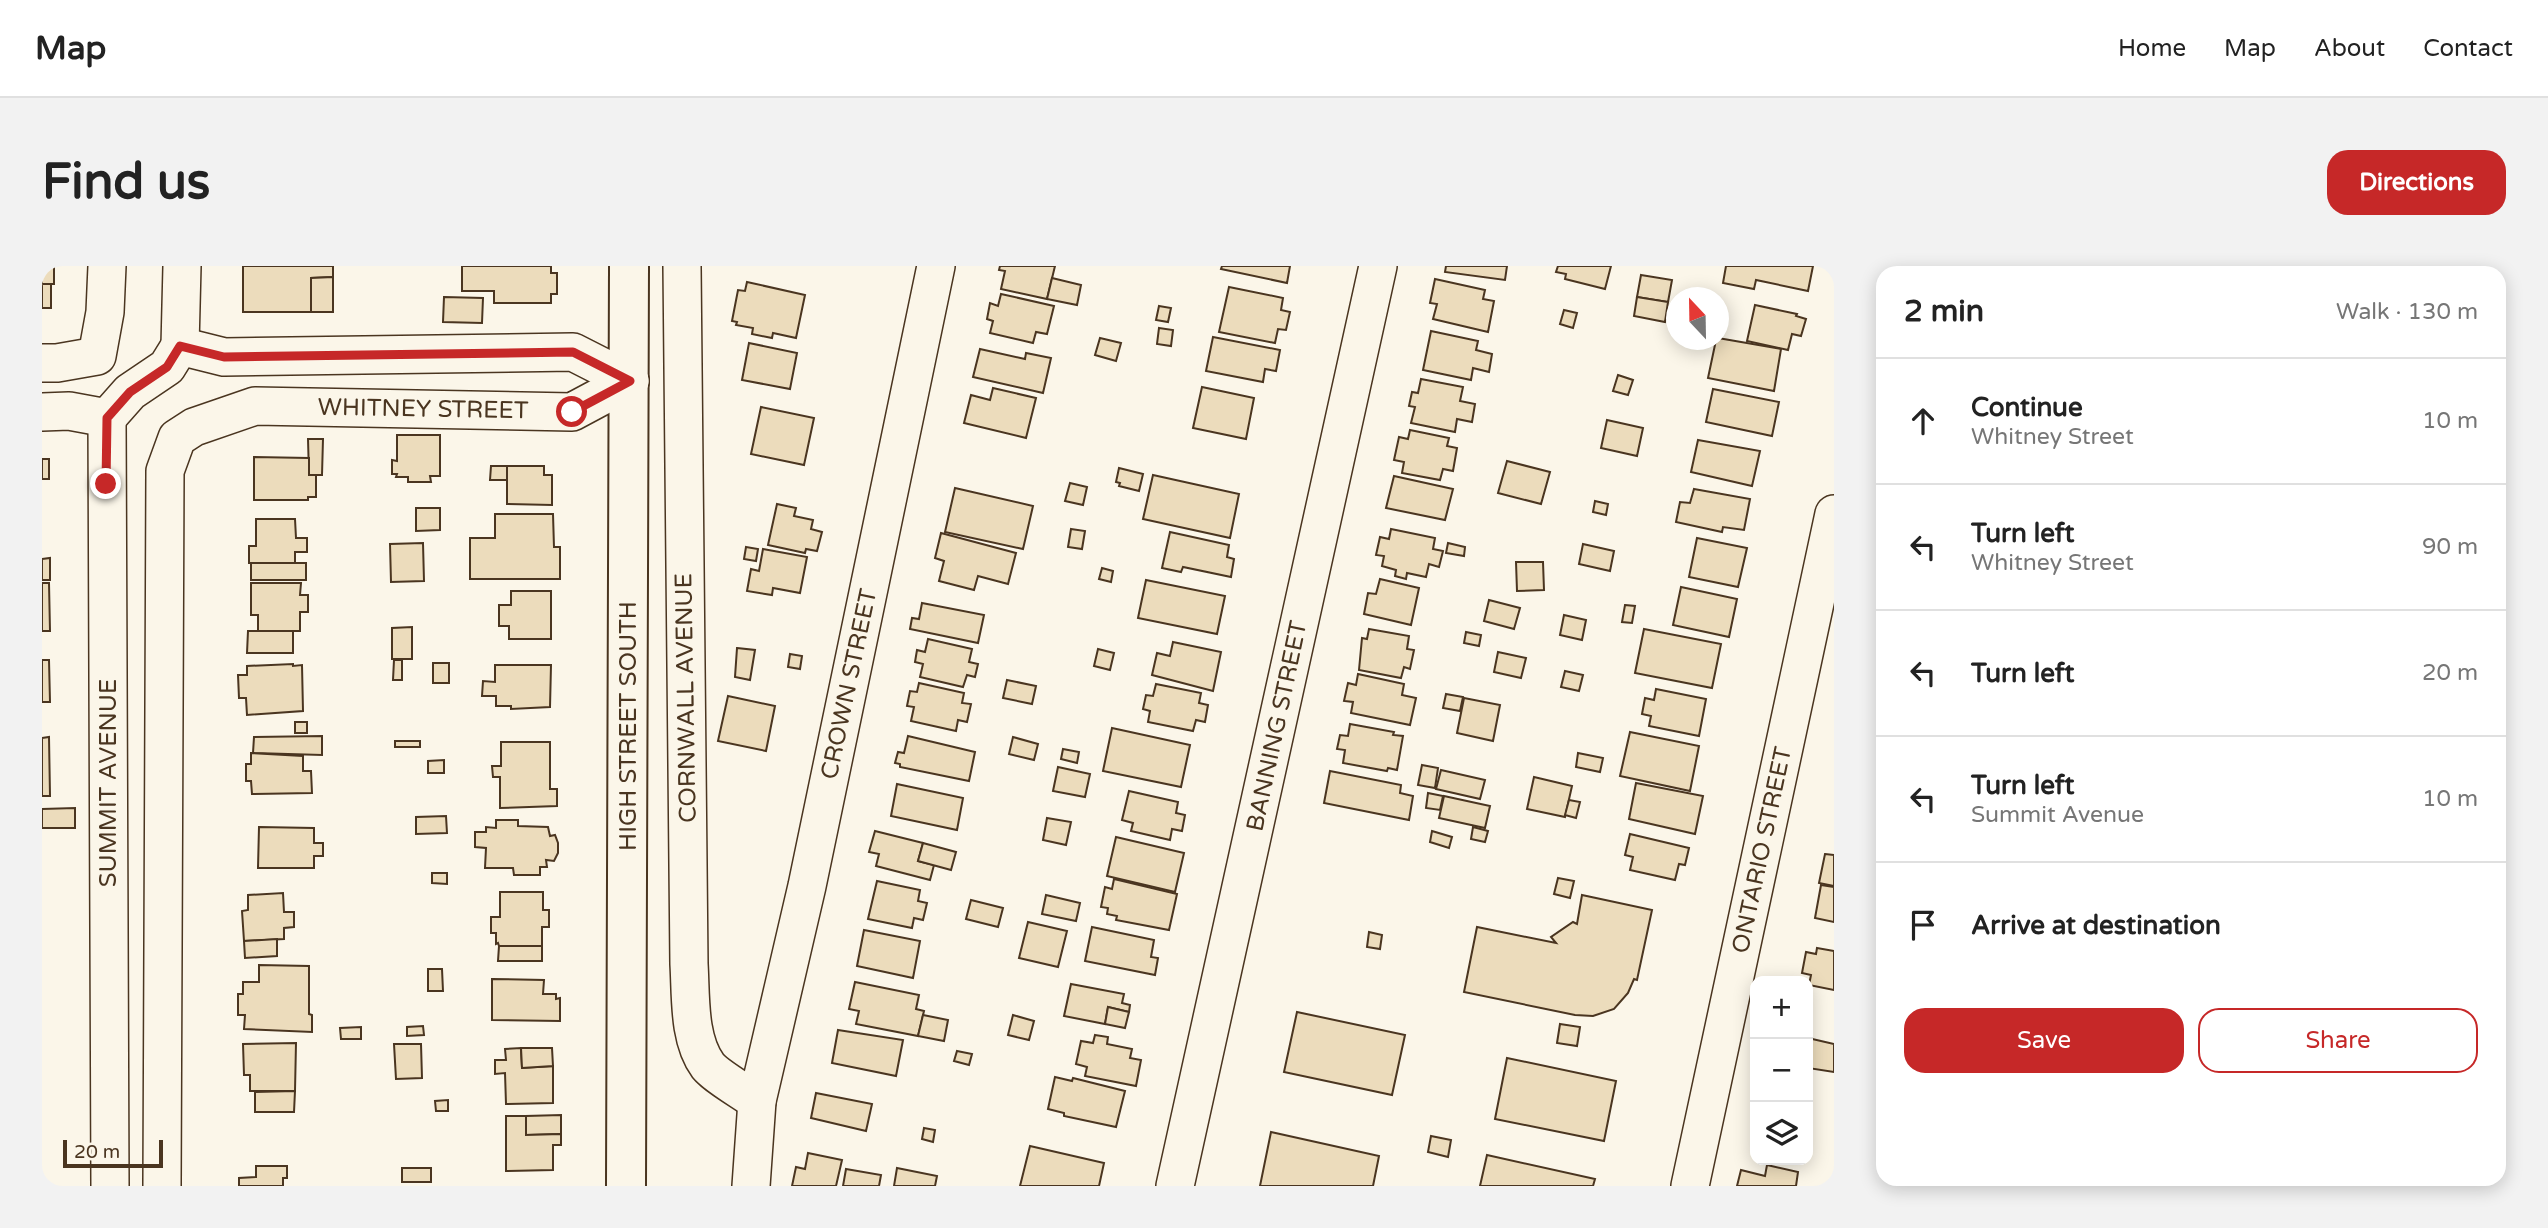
<!DOCTYPE html>
<html lang="en">
<head>
<meta charset="utf-8">
<style>
  body { margin:0; font-family:"Varela Round",sans-serif; background:#f2f2f2; color:#222 }
  .controls { position:absolute; right:21px; bottom:21px; display:grid; overflow:hidden; border-radius:14px; box-shadow:0 4px 18px #0003 }
  .controls button { width:63px; height:63px; display:grid; place-items:center; padding:0; border:0; border-bottom:2px solid #e0e0e0; background:#fff; color:#222; font:35px sans-serif }
  .compass { position:absolute; left:1624px; top:21px; width:63px; height:63px; border-radius:50%; background:#fff; box-shadow:0 4px 18px #0003; rotate:338deg }
  .scale { position:absolute; left:21px; bottom:18px; width:100px; box-sizing:border-box; padding-left:7px; border:4px solid #4a3520; border-top:0; font-size:19px; line-height:24px; white-space:nowrap; color:#4a3520; -webkit-text-stroke:5px #fbf6e9; paint-order:stroke }
  .stop { position:absolute; width:21px; height:21px; margin:-16px; border:5px solid #c62828; border-radius:50%; background:#fff }
  .stop.end { background:#c62828; border-color:#fff; box-shadow:0 2px 7px #0008 }
  .list { margin:0; padding:0; list-style:none }
  h2 { display:flex; justify-content:space-between; align-items:center; height:91px; margin:0; padding:0 28px; font-size:30px }
  h2 small { font-size:23px; font-weight:400; color:#767676 }
  .list li { display:grid; grid-template-columns:46px 1fr auto; gap:21px; align-items:center; box-sizing:border-box; height:126px; padding:0 28px; border-top:2px solid #e0e0e0 }
  .list b { display:block; font-size:26px; white-space:nowrap }
  .list p { margin:0; font-size:23px; white-space:nowrap; color:#767676 }
  .list em { font-size:23px; font-style:normal; color:#767676 }
  .actions { display:flex; gap:14px; padding:21px 28px }
  .actions a { flex:1; padding:16px 0; border:2px solid #c62828; border-radius:21px; text-align:center; font-size:24px; color:#c62828 }
  .actions .main { background:#c62828; color:#fff }
  .icon { flex:none; width:38px; height:38px; fill:none; stroke:currentColor; stroke-width:2; stroke-linecap:round; stroke-linejoin:round }
  .map { position:relative; flex:none; width:1792px; height:920px; overflow:hidden; border-radius:21px }
  header { display:flex; align-items:center; gap:42px; box-sizing:border-box; height:98px; padding:0 35px; background:#fff; border-bottom:2px solid #e0e0e0 }
  header strong { font-size:33px }
  nav { display:flex; gap:38px; margin-inline-start:auto; font-size:24px }
  .intro { display:flex; align-items:center; justify-content:space-between; box-sizing:border-box; height:168px; padding:0 42px }
  h1 { margin:0; font-size:49px }
  .button { padding:18px 32px; border-radius:21px; background:#c62828; color:#fff; font-size:24px; font-weight:700 }
  main { display:flex; gap:42px; padding:0 42px }
  aside { flex:1; background:#fff; border-radius:21px; box-shadow:0 4px 18px #0003 }
  .map>svg:first-child { display:block }
  .building { fill:#ecdcbc; stroke:#4a3520; stroke-width:2 }
  .lines { fill:none; stroke-linecap:round; stroke-linejoin:round }
  .minor-casing { stroke:#4a3520; stroke-width:40 }
  .major-casing { stroke:#4a3520; stroke-width:42 }
  .minor { stroke:#fbf6e9; stroke-width:37 }
  .major { stroke:#fbf6e9; stroke-width:38 }
  .route { stroke:#c62828; stroke-width:9 }
  .labels { text-anchor:middle; dominant-baseline:central; stroke-width:5; stroke-linejoin:round; paint-order:stroke }
  .street-label { font-size:24px; fill:#4a3520; stroke:#fbf6e9 }
</style>
</head>
<body>
<header>
<strong>Map</strong>
<nav><a>Home</a><a>Map</a><a>About</a><a>Contact</a></nav>
</header>
<div class="intro"><h1>Find us</h1><a class="button">Directions</a></div>
<main>
<div class="map">
<svg width="1792" height="920" viewBox="0 0 1792 920">
  <rect width="100%" height="100%" fill="#fbf6e9"/>
  <!-- building -->
  <g class="building">
    <rect x="0" y="0" width="12" height="18"/>
    <path d="M201,0H291V11L269,12V46H201Z"/>
    <path d="M420,0H509V7H515V28H509V37H452V25H420Z"/>
    <path d="M958,0H1013L1005,33L959,23L963,5L957,4Z"/>
    <path d="M1180,0H1248L1245,17L1179,3Z"/>
    <path d="M1404,0H1465L1463,14L1403,6Z"/>
    <path d="M1516,0H1569L1563,23L1523,13L1524,8L1514,6Z"/>
    <path d="M1684,0H1771L1766,25L1714,14L1712,23L1681,17Z"/>
    <path d="M1599,9L1630,14L1626,36L1595,31Z"/>
    <path d="M291,11V46H269V12Z"/>
    <path d="M1010,12L1039,19L1035,39L1005,33Z"/>
    <path d="M1393,13L1443,24L1441,33L1452,35L1446,66L1391,53L1395,38L1388,37Z"/>
    <path d="M705,16L763,29L754,72L731,67L730,72L710,68L711,62L694,59L695,56L690,55L696,24L703,25Z"/>
    <rect x="0" y="18" width="9" height="24"/>
    <path d="M1187,21L1241,32L1239,44L1248,46L1244,64L1236,63L1233,77L1177,66Z"/>
    <path d="M959,28L1012,40L1005,68L994,66L991,77L948,67L951,55L945,53L948,37L956,40Z"/>
    <path d="M402,31L441,32L440,57L401,56Z"/>
    <path d="M1595,31L1626,36L1623,56L1592,50Z"/>
    <path d="M1713,39L1755,48L1754,50L1764,53L1759,70L1750,68L1746,84L1705,75Z"/>
    <path d="M1117,40L1129,42L1126,56L1114,54Z"/>
    <path d="M1522,44L1535,47L1531,62L1518,58Z"/>
    <path d="M1117,62L1131,64L1129,80L1115,78Z"/>
    <path d="M1389,65L1436,75L1434,84L1450,88L1447,106L1431,102L1429,114L1381,104Z"/>
    <path d="M1171,71L1238,84L1234,105L1223,103L1221,116L1164,105Z"/>
    <path d="M1058,72L1079,77L1074,95L1053,89Z"/>
    <path d="M1676,72L1739,83L1732,125L1666,112L1674,74Z"/>
    <path d="M707,77L755,87L748,123L700,114Z"/>
    <path d="M938,83L983,93L984,87L1009,92L1001,127L931,111Z"/>
    <path d="M1576,109L1591,114L1586,129L1571,125Z"/>
    <path d="M1379,113L1421,121L1418,135L1433,138L1430,156L1415,153L1413,166L1369,157L1373,141L1367,140L1370,126L1376,127Z"/>
    <path d="M1160,121L1212,132L1204,173L1151,162Z"/>
    <path d="M951,122L994,132L984,172L922,157L929,129L948,134Z"/>
    <path d="M1671,123L1737,136L1730,170L1664,156Z"/>
    <path d="M719,141L772,152L762,199L709,188Z"/>
    <path d="M1565,154L1601,162L1595,190L1559,182Z"/>
    <path d="M1368,164L1407,172L1405,180L1415,182L1411,205L1401,203L1398,214L1360,207L1362,196L1352,194L1357,171L1366,173Z"/>
    <path d="M355,169H398V210H388L389,216H366V211H354L355,208H350V194L355,195Z"/>
    <path d="M266,173H281L280,209H267Z"/>
    <path d="M1656,174L1718,185L1710,220L1649,206Z"/>
    <path d="M212,191L267,192V209H274V231H266V234H212Z"/>
    <rect x="0" y="193" width="7" height="20"/>
    <path d="M1465,195L1508,206L1499,238L1456,227Z"/>
    <path d="M449,200H465V214H448Z"/>
    <path d="M465,200H502V209H510V239L465,238Z"/>
    <path d="M1077,202L1101,208L1097,225L1077,220L1078,217L1074,216Z"/>
    <path d="M1111,209L1197,228L1188,272L1101,253Z"/>
    <path d="M1352,210L1411,223L1403,254L1344,242Z"/>
    <path d="M1028,217L1045,221L1041,239L1023,235Z"/>
    <path d="M913,222L991,240L981,283L903,266Z"/>
    <path d="M1652,223L1708,233L1702,264L1681,261L1680,266L1634,256L1638,236L1648,237Z"/>
    <path d="M1553,235L1566,238L1564,249L1551,246Z"/>
    <path d="M735,238L754,242L752,250L771,254L769,263L780,266L775,285L764,283L763,287L726,279Z"/>
    <path d="M374,242H398V264L374,265Z"/>
    <path d="M453,248H511L512,281H518V313H428V272H453Z"/>
    <path d="M214,253H253L254,272H265V286H253V297H207V280H214Z"/>
    <path d="M1029,263L1043,265L1040,283L1026,281Z"/>
    <path d="M1349,263L1393,272L1391,283L1401,285L1397,301L1387,298L1384,311L1365,307L1364,313L1353,310L1354,304L1340,300L1342,290L1334,289L1338,271L1347,273Z"/>
    <path d="M1128,266L1187,279L1185,291L1192,293L1189,311L1141,301L1139,306L1120,302Z"/>
    <path d="M899,267L974,287L966,318L936,310L932,324L897,315L902,295L893,292Z"/>
    <path d="M1655,272L1705,282L1696,321L1647,311Z"/>
    <path d="M381,277L382,315L349,316L348,278Z"/>
    <path d="M1406,277L1423,281L1422,290L1404,287Z"/>
    <path d="M1541,278L1572,285L1568,305L1537,298Z"/>
    <path d="M704,281L716,283L714,295L702,293Z"/>
    <path d="M721,283L765,291L758,327L731,322L730,329L705,325L709,303L717,305Z"/>
    <path d="M8,292V314H0V293Z"/>
    <path d="M1474,296H1501L1502,324L1475,325Z"/>
    <rect x="209" y="297" width="55" height="17"/>
    <path d="M1060,302L1071,305L1069,316L1057,313Z"/>
    <path d="M1338,313L1377,322L1369,359L1322,348L1326,327L1334,328Z"/>
    <path d="M1104,314L1183,330L1175,368L1096,352Z"/>
    <path d="M0,317H7L8,365H0Z"/>
    <path d="M209,317H259L258,329H266V346H258V365H216V349H209Z"/>
    <path d="M1639,321L1695,333L1687,371L1631,359Z"/>
    <path d="M469,325H509V373H467V360H457V339H469Z"/>
    <path d="M1447,334L1478,342L1472,363L1442,355Z"/>
    <path d="M880,337L942,349L936,377L868,363L870,352L877,353Z"/>
    <path d="M1583,339L1593,340L1590,357L1580,356Z"/>
    <path d="M1522,349L1544,354L1540,374L1518,369Z"/>
    <path d="M370,361V393H350V362Z"/>
    <path d="M1327,363L1367,370L1365,383L1372,384L1368,403L1362,401L1359,412L1317,404L1320,372L1325,373Z"/>
    <path d="M1602,363L1679,378L1670,422L1593,407Z"/>
    <path d="M206,365H251V387H205Z"/>
    <path d="M1424,366L1439,369L1437,380L1422,377Z"/>
    <path d="M886,373L930,383L927,396L936,398L933,411L925,409L921,421L878,411L881,398L873,396L875,384L883,386Z"/>
    <path d="M1131,376L1179,386L1171,425L1110,409L1115,387L1128,390Z"/>
    <path d="M695,382L713,384L708,414L693,411Z"/>
    <path d="M1056,383L1072,387L1068,404L1052,400Z"/>
    <path d="M1456,386L1484,392L1479,412L1452,406Z"/>
    <path d="M748,388L760,390L758,403L746,401Z"/>
    <path d="M0,394H7L8,436H0Z"/>
    <path d="M352,394H360V414H351Z"/>
    <rect x="391" y="397" width="16" height="20"/>
    <path d="M251,398V400L260,399L261,445L205,449L204,432H197L196,409H205V400Z"/>
    <path d="M453,399H509L508,441L469,443V440H454V430H440L441,415L453,416Z"/>
    <path d="M1523,405L1541,409L1537,425L1519,421Z"/>
    <path d="M1316,408L1362,418L1360,429L1374,432L1368,459L1309,447L1311,436L1302,435L1306,417L1314,419Z"/>
    <path d="M965,414L994,420L990,438L961,432Z"/>
    <path d="M877,417L922,427L920,437L929,438L925,456L916,454L914,465L869,455L872,441L865,440L868,425L875,426Z"/>
    <path d="M1114,418L1159,427L1157,437L1166,439L1163,456L1154,454L1151,465L1106,456L1108,445L1101,443L1104,429L1111,430Z"/>
    <path d="M1614,423L1664,433L1657,470L1607,460L1609,450L1600,448L1603,432L1612,434Z"/>
    <path d="M1404,428L1421,431L1418,445L1401,442Z"/>
    <path d="M686,430L733,440L724,485L676,475Z"/>
    <path d="M1422,432L1458,439L1451,475L1415,467Z"/>
    <rect x="253" y="456" width="12" height="11"/>
    <path d="M1308,458L1352,466L1351,469L1361,470L1355,504L1346,502L1345,505L1301,497L1303,484L1295,483L1298,469L1306,470Z"/>
    <path d="M1070,462L1148,479L1139,521L1061,505Z"/>
    <path d="M1588,466L1657,480L1648,525L1578,510Z"/>
    <path d="M280,470V489L211,487L212,471Z"/>
    <path d="M866,470L933,486L927,515L858,501V498L853,497L856,486L862,487Z"/>
    <path d="M7,471L8,530H0V472Z"/>
    <path d="M971,471L996,478L992,494L967,488Z"/>
    <rect x="353" y="475" width="25" height="6"/>
    <path d="M459,476H508V523H515V540L458,542V511H451L450,500H459Z"/>
    <path d="M1021,483L1037,486L1035,497L1019,493Z"/>
    <path d="M209,487L261,490V505H269L270,527L210,528L209,515H204V498H209Z"/>
    <path d="M1536,487L1561,492L1558,506L1534,501Z"/>
    <path d="M402,494V507H386V495Z"/>
    <path d="M1380,499L1396,502L1393,522L1376,519Z"/>
    <path d="M1016,501L1048,508L1043,531L1011,525Z"/>
    <path d="M1399,504L1443,514L1438,533L1394,523Z"/>
    <path d="M1288,505L1359,519L1358,527L1371,530L1367,554L1282,537Z"/>
    <path d="M1492,511L1530,520L1523,551L1485,543Z"/>
    <path d="M1594,517L1661,530L1653,568L1587,553Z"/>
    <path d="M855,518L921,532L915,564L849,550Z"/>
    <path d="M1087,525L1136,536L1134,547L1143,549L1140,565L1130,563L1128,574L1089,565L1091,557L1080,554Z"/>
    <path d="M1386,527L1401,530L1398,544L1384,542Z"/>
    <path d="M1402,530L1448,540L1443,562L1397,552Z"/>
    <path d="M1527,534L1538,536L1534,552L1523,549Z"/>
    <path d="M33,542V562H0V543Z"/>
    <path d="M404,550L405,567L374,568V551Z"/>
    <path d="M1005,552L1029,556L1024,579L1001,574Z"/>
    <path d="M454,554H476V560L506,561L508,570L513,569L516,577V587L512,595L504,594L505,601H498V609H472L471,602H443L444,582L433,581V566H444V561L454,562Z"/>
    <path d="M217,561L272,562V577H281V590H272V602H216Z"/>
    <path d="M1431,561L1446,565L1443,576L1429,573Z"/>
    <path d="M833,565L881,577L876,595L892,599L888,614L834,600L837,588L827,586Z"/>
    <path d="M1390,565L1410,571L1407,582L1388,576Z"/>
    <path d="M1588,568L1647,582L1643,599L1637,598L1633,614L1588,604L1591,591L1583,589Z"/>
    <path d="M1074,571L1142,587L1133,626L1065,610Z"/>
    <path d="M881,577L914,586L909,604L876,595Z"/>
    <path d="M1783,588L1792,589V620L1777,617Z"/>
    <path d="M390,607H405V618L390,617Z"/>
    <path d="M1516,612L1532,615L1528,632L1512,628Z"/>
    <path d="M1072,613L1135,628L1127,664L1074,654L1075,650L1065,648L1066,642L1059,641L1063,621L1070,623Z"/>
    <path d="M835,615L878,624L876,635L885,637L881,654L872,652L870,662L826,653Z"/>
    <path d="M1779,619L1792,621V656L1773,652Z"/>
    <path d="M458,626H501V644H507V661H500V680H457L456,677L454,678V667H449V651H458Z"/>
    <path d="M241,627L242,646H252V661L242,662V673L202,675L200,645L206,644V629Z"/>
    <path d="M1004,629L1038,637L1034,655L1000,648Z"/>
    <path d="M1540,629L1610,644L1595,714L1592,713L1586,727L1572,743L1551,750L1533,749L1422,726L1435,661L1514,677L1509,671L1531,656L1535,658Z"/>
    <path d="M929,634L961,642L956,661L924,653Z"/>
    <path d="M986,656L1025,665L1016,701L977,692Z"/>
    <path d="M1050,661L1112,674L1109,691L1116,692L1113,709L1043,695Z"/>
    <path d="M822,664L878,675L871,712L815,700Z"/>
    <path d="M1327,666L1340,669L1338,683L1325,681Z"/>
    <path d="M235,673V690L203,692L202,675Z"/>
    <path d="M457,680H500V695H456Z"/>
    <path d="M1775,682L1792,685V724L1767,719L1769,709L1760,707L1764,686L1774,688Z"/>
    <path d="M217,699L267,700V748L270,749V766L202,763L203,749H196V728H201V716H217Z"/>
    <path d="M386,703H400L401,725H386Z"/>
    <path d="M450,713L502,714L501,728H514V733L518,732V755L450,754Z"/>
    <path d="M813,716L877,729L874,743L882,745L876,770L814,758L817,745L807,743Z"/>
    <path d="M1029,718L1082,728L1080,737L1088,739L1087,746L1066,741L1063,758L1022,750Z"/>
    <path d="M1066,741L1087,746L1083,762L1063,758Z"/>
    <path d="M1255,746L1363,769L1350,829L1242,806Z"/>
    <path d="M881,749L906,754L902,775L876,770Z"/>
    <path d="M971,749L992,755L987,774L966,769Z"/>
    <path d="M1518,758L1538,761L1535,780L1515,777Z"/>
    <path d="M381,760L382,769L365,770V761Z"/>
    <path d="M319,761V773H299L298,762Z"/>
    <path d="M796,764L861,774L854,810L790,797Z"/>
    <path d="M1053,769L1066,771L1065,778L1090,783L1088,792L1099,794L1094,820L1043,810L1045,801L1034,798L1039,775L1051,777Z"/>
    <path d="M1766,772L1792,778V806L1766,802Z"/>
    <path d="M254,777L253,825H208V809H202L201,778Z"/>
    <path d="M352,778H379L380,812L354,813Z"/>
    <path d="M479,782L480,802L511,800V837L464,838L463,807L453,808V794H464L463,783Z"/>
    <path d="M479,782H510L511,800L480,802Z"/>
    <path d="M915,785L930,788L927,799L912,795Z"/>
    <path d="M1465,792L1574,815L1562,875L1453,853Z"/>
    <path d="M1013,811L1030,815L1031,812L1083,825L1074,861L1022,850V847L1006,843Z"/>
    <path d="M253,825L252,846H213V826Z"/>
    <path d="M774,827L830,838L824,865L769,852Z"/>
    <path d="M406,834V845H394L393,835Z"/>
    <path d="M519,849V868L484,869V850Z"/>
    <path d="M464,850H484V869L519,868V879H511V904L464,905Z"/>
    <path d="M882,862L893,864L891,876L880,873Z"/>
    <path d="M1229,866L1337,890L1331,920H1218Z"/>
    <path d="M1389,870L1409,874L1406,891L1386,886Z"/>
    <path d="M988,880L1062,897L1057,920H978Z"/>
    <path d="M766,887L800,894L794,920H750L754,901L763,903Z"/>
    <path d="M1445,889L1553,913L1551,920H1438Z"/>
    <path d="M1725,899L1756,906L1754,920H1695L1699,904L1723,910Z"/>
    <path d="M214,900H245V912H241V920H197V912L214,911Z"/>
    <rect x="360" y="902" width="29" height="14"/>
    <path d="M855,902L895,910L893,920H852Z"/>
    <path d="M804,903L839,909L837,920H801Z"/>
  </g>
  <g class="lines">
    <!-- minor casing -->
    <g class="minor-casing">
      <g id="minor">
        <path d="M640,0L647,698C649,730 646,773 666,800C674,810 703,827 715,835"/>
        <path d="M138,80L182,91L531,86L588,115"/>
        <path d="M138,80L140,0"/>
        <path d="M0,97H15L55,90L63,46L65,0"/>
        <path d="M0,146L27,145L65,152L68,920"/>
        <path d="M65,152L88,126L125,101L138,80"/>
        <path d="M120,920L123,205L135,172L152,161L213,140L530,146L588,115"/>
        <path d="M709,920L715,835L765,620L894,0"/>
        <path d="M1133,920L1336,0"/>
        <path d="M1648,920L1792,248"/>
      </g>
    </g>
    <!-- major casing -->
    <g class="major-casing">
      <path id="major" d="M584,920L587,0"/>
    </g>
    <!-- minor -->
    <use href="#minor" class="minor"/>
    <!-- major -->
    <use href="#major" class="major"/>
  </g>
  <g class="lines">
    <!-- route -->
    <path class="route" d="M64,218L65,152L88,126L125,101L138,80L182,91L531,86L588,115L530,146"/>
  </g>
  <g class="labels">
    <!-- street labels -->
    <g class="street-label">
      <text transform="translate(381 143) rotate(1)">WHITNEY STREET</text>
      <text transform="translate(807 418) rotate(-78)">CROWN STREET</text>
      <text transform="translate(644 432) rotate(-91)">CORNWALL AVENUE</text>
      <text transform="translate(586 460) rotate(-90)">HIGH STREET SOUTH</text>
      <text transform="translate(1235 460) rotate(-78)">BANNING STREET</text>
      <text transform="translate(66 517) rotate(-90)">SUMMIT AVENUE</text>
      <text transform="translate(1720 584) rotate(-78)">ONTARIO STREET</text>
    </g>
  </g>
</svg>
<div class="controls">
<button>+</button>
<button>−</button>
<button><svg class="icon" aria-label="layers" viewBox="0 0 24 24"><path d="M12 4l9 5-9 5-9-5zM3 14l9 5 9-5"/></svg></button>
</div>
<svg class="compass" viewBox="-18 -18 36 36"><path d="M0-13l5 13h-10z" fill="#e53935"/><path d="M0 13l5-13h-10z" fill="#767676"/></svg>
<div class="scale">20 m</div>
<div class="stop" style="left:530px;top:146px"></div>
<div class="stop end" style="left:64px;top:218px"></div>
</div>
<aside>
<h2>2 min<small>Walk · 130 m</small></h2>
<ul class="list">
<li><svg class="icon" aria-label="ahead" viewBox="0 0 24 24"><path d="M12 20V5M6 11l6-6 6 6"/></svg><div><b>Continue</b><p>Whitney Street</p></div><em>10 m</em></li>
<li><svg class="icon" aria-label="left" viewBox="0 0 24 24"><path d="M17 20v-9H6M10 6l-5 5 5 5"/></svg><div><b>Turn left</b><p>Whitney Street</p></div><em>90 m</em></li>
<li><svg class="icon" aria-label="left" viewBox="0 0 24 24"><path d="M17 20v-9H6M10 6l-5 5 5 5"/></svg><div><b>Turn left</b></div><em>20 m</em></li>
<li><svg class="icon" aria-label="left" viewBox="0 0 24 24"><path d="M17 20v-9H6M10 6l-5 5 5 5"/></svg><div><b>Turn left</b><p>Summit Avenue</p></div><em>10 m</em></li>
<li><svg class="icon" aria-label="arrive" viewBox="0 0 24 24"><path d="M6 21V4h12l-3 4 3 4H6"/></svg><div><b>Arrive at destination</b></div></li>
</ul>
<div class="actions"><a class="main">Save</a><a>Share</a></div>
</aside>
</main>
</body>
</html>
